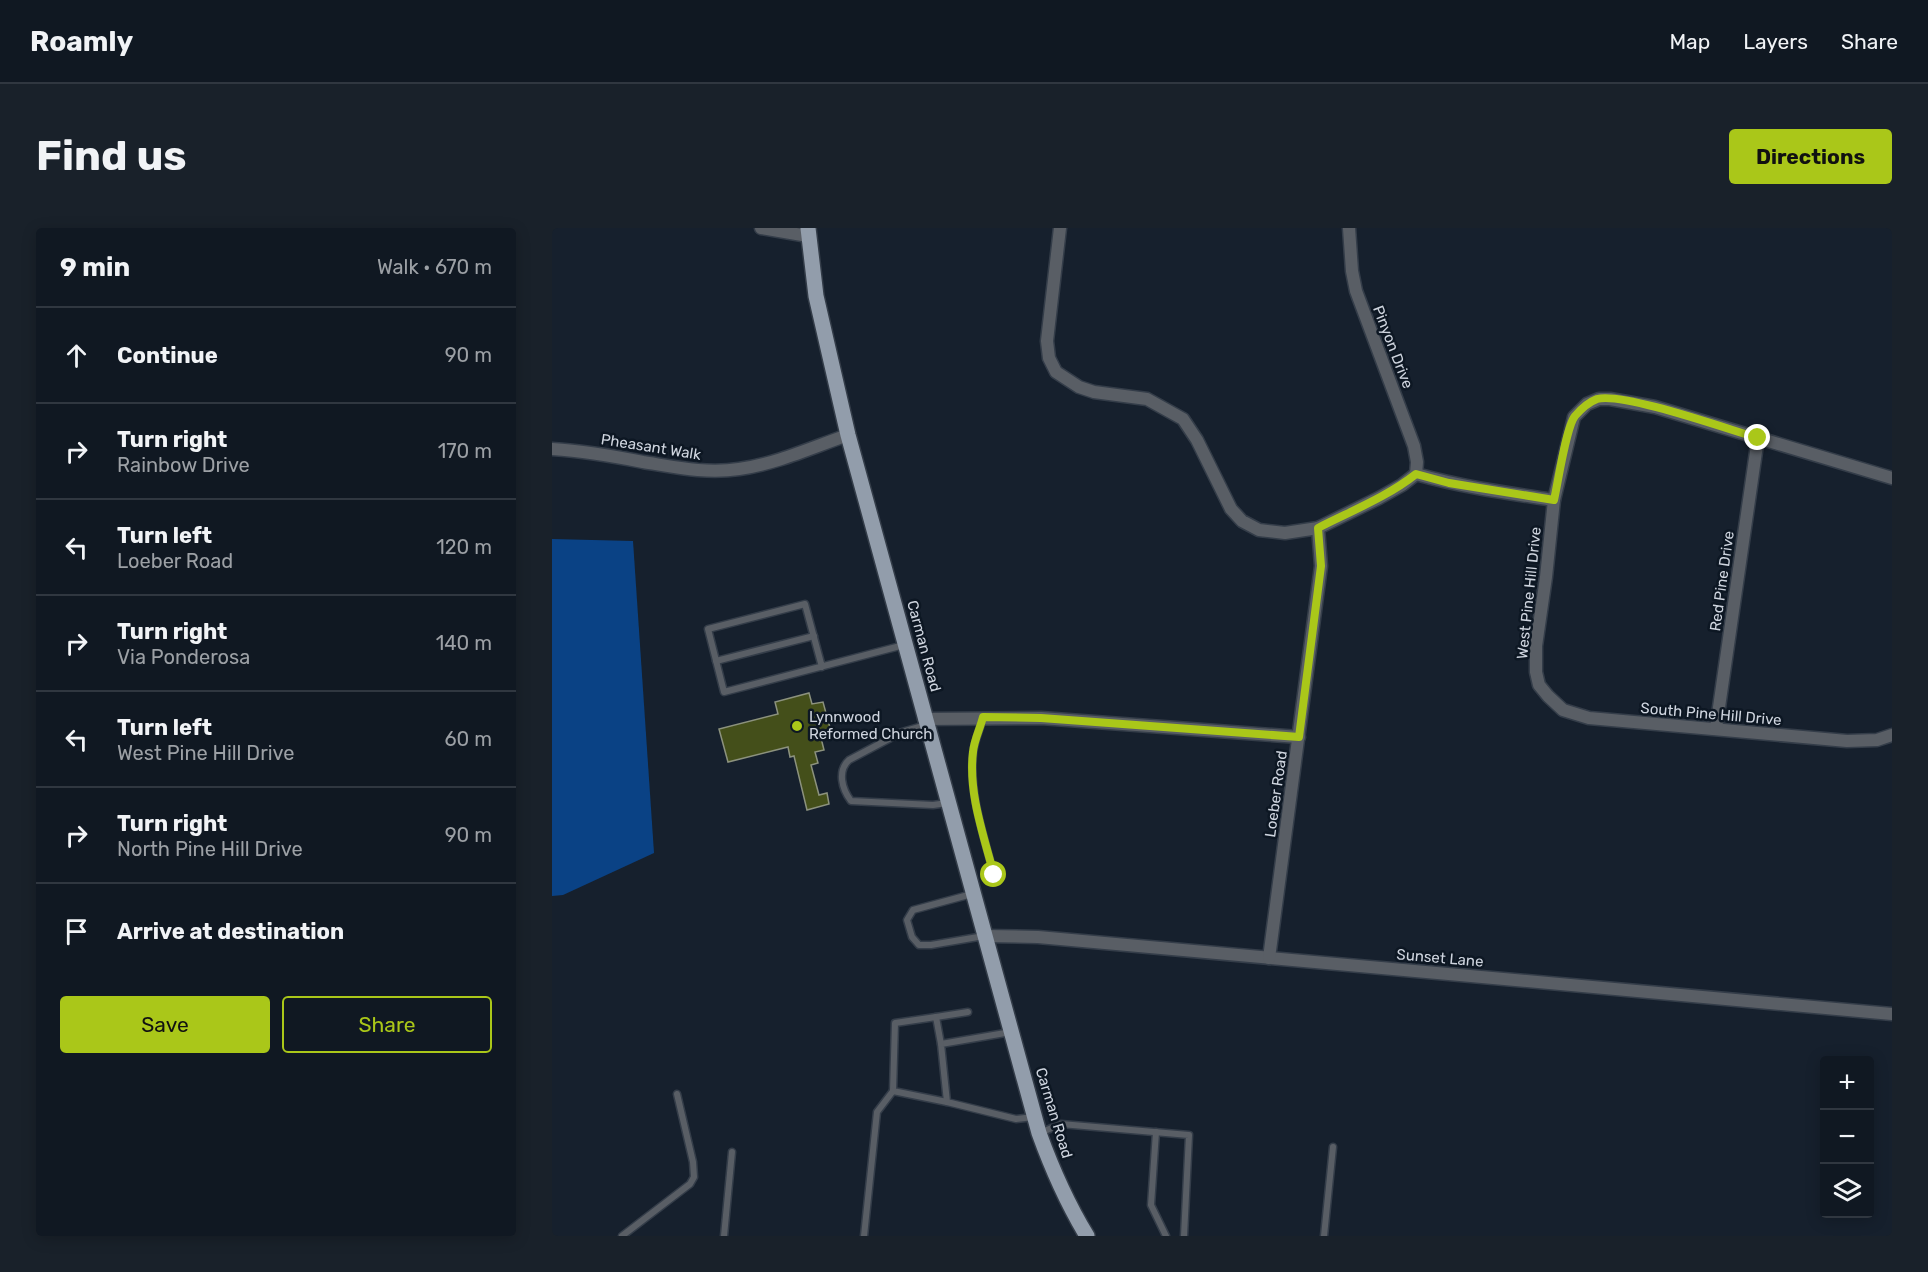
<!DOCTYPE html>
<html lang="en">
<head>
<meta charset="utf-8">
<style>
  body { margin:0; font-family:Rubik,sans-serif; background:#19212a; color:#f1f3f6 }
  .controls { position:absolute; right:18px; bottom:18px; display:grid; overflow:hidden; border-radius:6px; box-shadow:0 3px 15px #0003 }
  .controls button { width:54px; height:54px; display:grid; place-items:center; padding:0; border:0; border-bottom:2px solid #303740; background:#101822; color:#f1f3f6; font:30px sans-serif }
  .stop { position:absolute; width:18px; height:18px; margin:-14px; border:4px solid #aac719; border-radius:50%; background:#fff }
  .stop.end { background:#aac719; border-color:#fff; box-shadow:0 2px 6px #0008 }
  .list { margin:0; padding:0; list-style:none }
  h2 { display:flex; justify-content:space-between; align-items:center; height:78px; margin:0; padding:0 24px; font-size:26px }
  h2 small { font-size:20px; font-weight:400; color:#9ca0a5 }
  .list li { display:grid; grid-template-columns:39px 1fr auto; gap:18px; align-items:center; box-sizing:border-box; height:96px; padding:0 24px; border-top:2px solid #303740 }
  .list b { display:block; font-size:22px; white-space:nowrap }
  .list p { margin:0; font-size:20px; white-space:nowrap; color:#9ca0a5 }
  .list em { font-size:20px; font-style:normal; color:#9ca0a5 }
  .actions { display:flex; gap:12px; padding:18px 24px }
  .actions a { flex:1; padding:14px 0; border:2px solid #aac719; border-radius:6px; text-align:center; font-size:21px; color:#aac719 }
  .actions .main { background:#aac719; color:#111 }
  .icon { flex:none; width:33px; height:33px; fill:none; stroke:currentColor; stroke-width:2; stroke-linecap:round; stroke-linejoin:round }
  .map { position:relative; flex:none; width:1340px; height:1008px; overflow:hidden; border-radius:6px }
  header { display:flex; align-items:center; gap:36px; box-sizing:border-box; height:84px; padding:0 30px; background:#101822; border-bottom:2px solid #303740 }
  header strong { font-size:28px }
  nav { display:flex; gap:33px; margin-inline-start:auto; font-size:21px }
  .intro { display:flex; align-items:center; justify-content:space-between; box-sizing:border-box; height:144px; padding:0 36px }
  h1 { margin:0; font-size:42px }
  .button { padding:15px 27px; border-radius:6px; background:#aac719; color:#111; font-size:21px; font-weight:700 }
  main { display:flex; gap:36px; padding:0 36px }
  aside { flex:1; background:#101822; border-radius:6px; box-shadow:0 3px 15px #0003 }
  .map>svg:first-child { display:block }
  .green { fill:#0a4285 }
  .building { fill:#444f1a; stroke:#8c927e; stroke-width:1.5 }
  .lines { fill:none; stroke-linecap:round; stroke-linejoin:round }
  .service-casing { stroke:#343d49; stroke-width:9 }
  .minor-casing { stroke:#343d49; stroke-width:15 }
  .primary-casing { stroke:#343d49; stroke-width:18 }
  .service { stroke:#595e65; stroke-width:6 }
  .minor { stroke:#595e65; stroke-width:12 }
  .primary { stroke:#929dab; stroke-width:15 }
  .route { stroke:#aac719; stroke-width:8 }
  .poi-dot { fill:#aac719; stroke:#0d1723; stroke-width:2 }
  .labels { text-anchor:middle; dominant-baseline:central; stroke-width:5; stroke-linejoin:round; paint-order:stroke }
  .street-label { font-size:15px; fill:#cfd5df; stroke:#0d1723 }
  .poi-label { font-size:15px; fill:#cfd5df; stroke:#0d1723; text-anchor:start }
</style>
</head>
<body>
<header>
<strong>Roamly</strong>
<nav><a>Map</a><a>Layers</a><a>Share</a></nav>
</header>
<div class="intro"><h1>Find us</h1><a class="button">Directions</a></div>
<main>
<aside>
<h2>9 min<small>Walk · 670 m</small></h2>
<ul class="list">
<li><svg class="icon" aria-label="ahead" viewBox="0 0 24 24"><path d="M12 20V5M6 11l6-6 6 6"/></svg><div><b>Continue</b></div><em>90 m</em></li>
<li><svg class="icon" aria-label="right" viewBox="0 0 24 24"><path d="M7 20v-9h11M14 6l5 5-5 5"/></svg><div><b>Turn right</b><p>Rainbow Drive</p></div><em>170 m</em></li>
<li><svg class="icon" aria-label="left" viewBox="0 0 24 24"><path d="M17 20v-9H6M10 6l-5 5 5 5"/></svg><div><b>Turn left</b><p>Loeber Road</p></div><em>120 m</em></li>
<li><svg class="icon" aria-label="right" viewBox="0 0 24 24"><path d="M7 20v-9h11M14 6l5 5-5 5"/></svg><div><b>Turn right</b><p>Via Ponderosa</p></div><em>140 m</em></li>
<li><svg class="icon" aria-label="left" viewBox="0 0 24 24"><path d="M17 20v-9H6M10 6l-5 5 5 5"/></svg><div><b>Turn left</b><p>West Pine Hill Drive</p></div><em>60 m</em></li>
<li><svg class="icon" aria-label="right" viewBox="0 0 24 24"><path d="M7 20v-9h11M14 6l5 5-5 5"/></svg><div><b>Turn right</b><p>North Pine Hill Drive</p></div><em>90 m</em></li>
<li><svg class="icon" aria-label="arrive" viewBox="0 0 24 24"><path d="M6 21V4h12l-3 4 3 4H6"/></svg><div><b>Arrive at destination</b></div></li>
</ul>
<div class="actions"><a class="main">Save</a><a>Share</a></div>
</aside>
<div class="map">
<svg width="1340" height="1008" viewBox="0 0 1340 1008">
  <rect width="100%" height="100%" fill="#16202d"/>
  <!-- green -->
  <path class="green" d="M0,311L81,313L102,625L11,667L0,668Z"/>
  <!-- building -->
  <path class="building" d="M257,465L260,476L271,474L280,507L269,510L272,522L263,524L266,535L259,537L267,567L275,565L277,576L255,582L242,528L238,529L236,519L176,534L167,501L226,486L223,474Z"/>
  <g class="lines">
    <!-- service casing -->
    <g class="service-casing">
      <g id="service">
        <path d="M164,433L262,408"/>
        <path d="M270,439L253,376L156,401L172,464L352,417"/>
        <path d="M431,489C428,502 422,513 421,526C417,567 432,608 442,647"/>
        <path d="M374,497L350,504L297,532C285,543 290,561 299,573L381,577L395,575"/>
        <path d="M420,666L361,682L355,692L360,709L367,717H379L432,708"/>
        <path d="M384,789L416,784"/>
        <path d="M459,804L389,816L395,874L464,891L482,889"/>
        <path d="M389,816L384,789L343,795L341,863L395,874"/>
        <path d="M604,904L599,977L614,1008"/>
        <path d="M488,905L509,896L637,907L632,1008"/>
        <path d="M70,1008L138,956L142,949L141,934L125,866"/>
        <path d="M172,1008L180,924"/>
        <path d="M312,1008L325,884L341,863"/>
        <path d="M772,1008L781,919"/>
      </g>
    </g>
    <!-- minor casing -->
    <g class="minor-casing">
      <g id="minor">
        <path d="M209,0L256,8"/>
        <path d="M508,0L495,113L497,130L504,144L527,159L542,164L595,171L631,191L645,212L679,281L690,293L707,302L733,305L766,300L827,270L850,257L864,246C910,259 955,265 1002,272"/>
        <path d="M797,0L800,43L804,63L862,218L865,234L864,246"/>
        <path d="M0,221C31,223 61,228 91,234C123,239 154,246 187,241C224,236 261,219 296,207"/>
        <path d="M1340,250L1103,179L1058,171H1047L1035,176L1022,189L1002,272L994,349L984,418V444L987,457L996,468L1011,482L1037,490L1295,513L1325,512L1340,507"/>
        <path d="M372,491L489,490L747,509"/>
        <path d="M1164,500L1206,210"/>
        <path d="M433,708L486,709L1340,786"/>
        <path d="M717,730L769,338L766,300"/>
      </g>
    </g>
    <!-- primary casing -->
    <g class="primary-casing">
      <path id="primary" d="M256,0L264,68L296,207L487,905C500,941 515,975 535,1008"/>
    </g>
    <!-- service -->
    <use href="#service" class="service"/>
    <!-- minor -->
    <use href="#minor" class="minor"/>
    <!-- primary -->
    <use href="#primary" class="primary"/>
  </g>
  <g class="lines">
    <!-- route -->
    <path class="route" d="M442,647C432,608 416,565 421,524C422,512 428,501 431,489L489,490L747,509L769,338L766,300C799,283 835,269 864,246L897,255L1002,272C1006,255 1014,199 1023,188C1029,181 1037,174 1045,171C1071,164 1175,201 1206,210"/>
  </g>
  <!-- markers -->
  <circle class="poi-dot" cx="245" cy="498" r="6"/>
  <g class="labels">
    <!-- street labels -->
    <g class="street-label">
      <text transform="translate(841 119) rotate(69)">Pinyon Drive</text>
      <text transform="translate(99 219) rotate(9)">Pheasant Walk</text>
      <text transform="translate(1170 353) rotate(-82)">Red Pine Drive</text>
      <text transform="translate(977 365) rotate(-84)">West Pine Hill Drive</text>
      <text transform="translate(372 418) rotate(75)">Carman Road</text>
      <text transform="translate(1159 486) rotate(5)">South Pine Hill Drive</text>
      <text transform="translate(724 566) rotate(-82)">Loeber Road</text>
      <text transform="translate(888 730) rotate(5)">Sunset Lane</text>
      <text transform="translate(502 885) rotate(73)">Carman Road</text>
    </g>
    <!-- poi labels -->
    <g class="poi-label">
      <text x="257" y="489">Lynnwood<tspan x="257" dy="17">Reformed Church</tspan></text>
    </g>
  </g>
</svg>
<div class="controls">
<button>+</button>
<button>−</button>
<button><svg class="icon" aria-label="layers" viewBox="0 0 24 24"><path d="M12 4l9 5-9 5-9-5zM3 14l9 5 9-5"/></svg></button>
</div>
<div class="stop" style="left:442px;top:647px"></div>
<div class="stop end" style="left:1206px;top:210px"></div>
</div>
</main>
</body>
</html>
